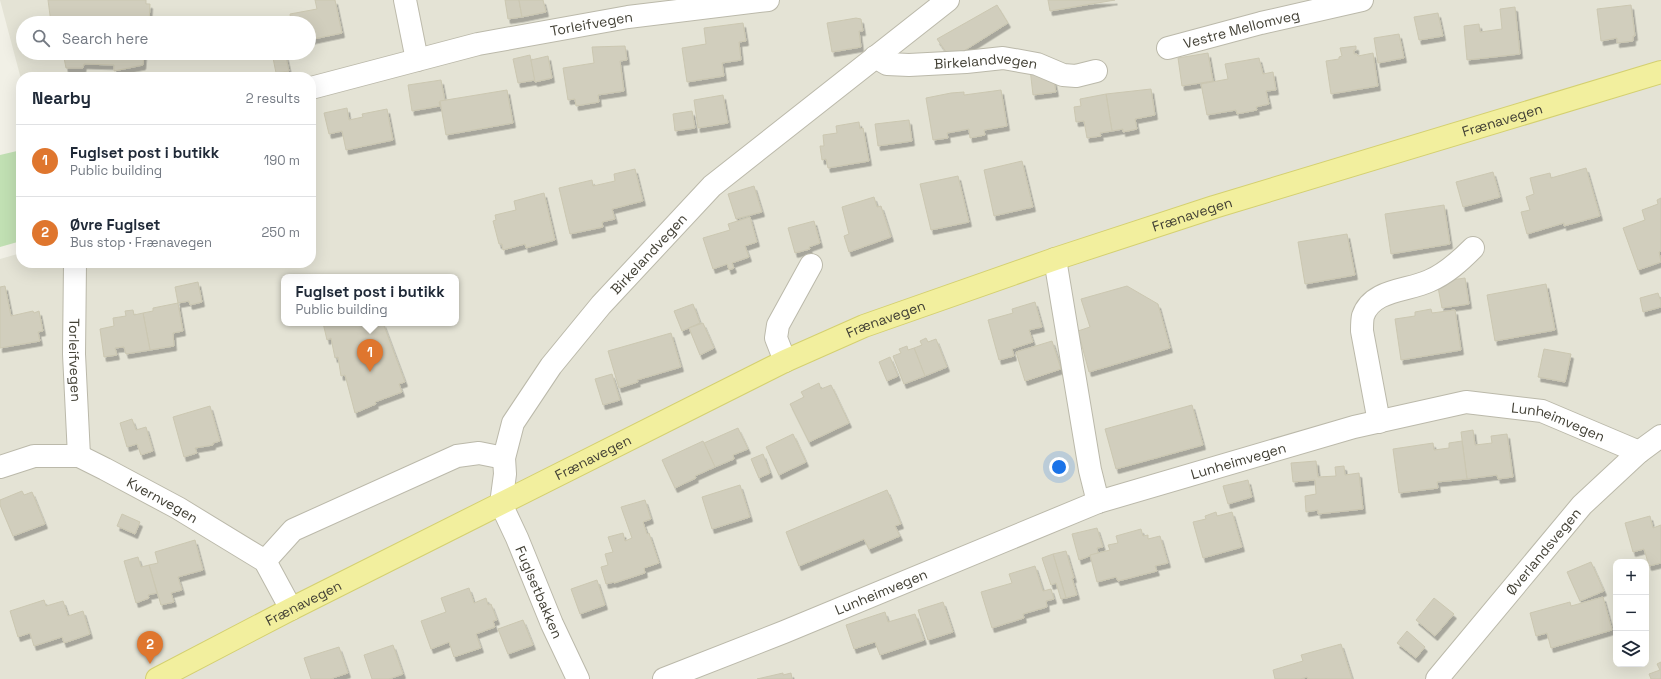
<!DOCTYPE html>
<html lang="en">
<head>
<meta charset="utf-8">
<style>
  body { margin:0; font-family:"Space Grotesk",sans-serif; background:#f6f6f7; color:#1f2937 }
  .controls { position:absolute; right:12px; bottom:12px; display:grid; overflow:hidden; border-radius:8px; box-shadow:0 4px 16px #0002 }
  .controls button { width:36px; height:36px; display:grid; place-items:center; padding:0; border:0; border-bottom:1px solid #e0e1e3; background:#fff; color:#1f2937; font:20px sans-serif }
  .you { position:absolute; left:1059px; top:467px; width:14px; height:14px; margin:-10px; border:3px solid #fff; border-radius:50%; background:#1a73e8; box-shadow:0 0 0 6px #1a73e833 }
  .badge { display:grid; place-items:center; width:26px; height:26px; border-radius:50%; background:#df762e; color:#fff; font-size:13px; font-weight:700 }
  .pin { position:absolute; translate:-50% -33px; filter:drop-shadow(0 1px 2px #0008) }
  .pin::after { content:''; position:absolute; top:21px; width:14px; height:12px; background:inherit; clip-path:polygon(0 0,100% 0,50% 100%) }
  .popup { position:absolute; left:281px; top:274px; width:178px; height:52px; box-sizing:border-box; display:grid; place-content:center; border-radius:8px; background:#fff; filter:drop-shadow(0 1px 3px #0005); font-size:13px; white-space:nowrap; color:#747a83 }
  .popup b { font-size:15px; color:#1f2937 }
  .popup::after { content:''; position:absolute; left:50%; top:100%; margin-left:-8px; border:8px solid transparent; border-top-color:#fff }
  .list { margin:0; padding:0; list-style:none }
  h2 { display:flex; justify-content:space-between; align-items:center; height:52px; margin:0; padding:0 16px; font-size:17px }
  h2 small { font-size:13px; font-weight:400; color:#747a83 }
  .list li { display:grid; grid-template-columns:26px 1fr auto; gap:12px; align-items:center; box-sizing:border-box; height:72px; padding:0 16px; border-top:1px solid #e0e1e3 }
  .list b { display:block; font-size:15px; white-space:nowrap }
  .list p { margin:0; font-size:13px; white-space:nowrap; color:#747a83 }
  .list em { font-size:13px; font-style:normal; color:#747a83 }
  .icon { flex:none; width:22px; height:22px; fill:none; stroke:currentColor; stroke-width:2; stroke-linecap:round; stroke-linejoin:round }
  .map { position:relative; flex:none; width:1661px; height:679px; overflow:hidden }
  .search { position:absolute; background:#fff; box-shadow:0 4px 16px #0002; left:16px; top:16px; width:300px; height:44px; display:flex; align-items:center; gap:10px; box-sizing:border-box; padding:0 14px; border-radius:22px; color:#747a83; font-size:15px }
  .panel { position:absolute; background:#fff; box-shadow:0 4px 16px #0002; left:16px; top:72px; width:300px; height:196px; border-radius:16px }
  .map>svg:first-child { display:block }
  .residential { fill:#e4e3d5; fill-rule:evenodd }
  .green { fill:#c1e0b3 }
  .building { fill:#d1cebd; stroke:#cbc7b1; filter:url(#shadow) }
  .lines { fill:none; stroke-linecap:round; stroke-linejoin:round }
  .minor-casing { stroke:#bbb9aa; stroke-width:24 }
  .major-casing { stroke:#d4d070; stroke-width:24 }
  .minor { stroke:#fff; stroke-width:22 }
  .major { stroke:#f2ef9e; stroke-width:22 }
  .labels { text-anchor:middle; dominant-baseline:central; stroke-width:3; stroke-linejoin:round; paint-order:stroke }
  .street-label { font-size:14px; fill:#434136; stroke:#fff }
</style>
</head>
<body>
<div class="map">
<svg width="1661" height="679" viewBox="0 0 1661 679">
  <defs>
    <filter id="shadow"><feDropShadow dx="2.5" dy="4.5" stdDeviation="0" flood-color="#0004"/></filter>
  </defs>
  <rect width="100%" height="100%" fill="#f1f0e6"/>
  <!-- residential -->
  <path class="residential" d="M0,0H1661V679H0V259L21,253V263H311V77H21V79ZM23,23H309V53H23ZM284,277H456V323H284ZM1616,562H1646V664H1616Z"/>
  <!-- green -->
  <path class="green" d="M17,151L21,166V241L0,247V155Z"/>
  <!-- building -->
  <g class="building">
    <path d="M48,0H146V4H150L149,23H51Z"/>
    <path d="M315,0H335L342,33L309,40V23H291L290,14L317,9Z"/>
    <path d="M505,0H519L522,17L508,19Z"/>
    <path d="M519,0H543L546,12L522,17Z"/>
    <path d="M1048,0H1115L1050,11Z"/>
    <path d="M997,5L1008,23L951,59L937,39Z"/>
    <path d="M1631,5L1635,36H1633V41L1617,43V38L1601,41L1597,9Z"/>
    <path d="M1515,7L1520,54L1467,60L1464,26L1479,24L1480,32L1502,29L1500,9Z"/>
    <path d="M1438,13L1443,36L1419,40L1414,17Z"/>
    <path d="M856,18L861,19L863,31H859L861,47L832,52L827,23Z"/>
    <path d="M743,23L746,41L739,42L741,60L722,63L724,76L687,82L682,48L706,44L704,28Z"/>
    <path d="M1399,34L1404,58L1378,63L1374,38Z"/>
    <path d="M625,46L627,60L620,61L624,91L598,95L599,102L576,106L575,99L568,100L563,68L594,63L592,47Z"/>
    <path d="M1356,46V50H1354V54H1357L1358,56L1373,53L1378,86L1331,94L1326,61L1339,59V57L1342,56L1340,48Z"/>
    <path d="M63,53H148L144,54L143,65L114,71V65L84,64L83,68H66Z"/>
    <path d="M272,53H285L289,71L276,73Z"/>
    <path d="M1208,53L1213,81L1182,86L1178,58Z"/>
    <path d="M530,55L535,80L518,83L513,59Z"/>
    <path d="M548,56L552,78L535,82L531,60Z"/>
    <path d="M1259,58L1263,74L1273,72L1276,90L1266,91L1269,104L1256,107L1257,110L1237,114L1236,110L1207,115L1201,84L1228,79L1225,64Z"/>
    <path d="M1030,69L1053,77L1056,92L1033,95Z"/>
    <path d="M441,80L445,101L439,102L440,106L412,111L408,85Z"/>
    <path d="M1151,89L1155,115L1135,119L1137,129L1123,132V129L1112,131L1106,94Z"/>
    <path d="M507,90L513,123L446,135L440,101Z"/>
    <path d="M1001,90L1007,126L984,130L985,135L970,138L969,129L947,133L948,138L933,140L926,98L951,93L964,92V95Z"/>
    <path d="M1106,94L1112,131L1100,133L1101,136L1087,138L1084,121L1076,122L1074,107L1081,106L1080,99Z"/>
    <path d="M723,95L728,123L698,128L694,100Z"/>
    <path d="M347,108L349,120L363,117L362,114L387,109L393,140L346,150L342,131L329,134L324,113Z"/>
    <path d="M692,111L695,128L675,131L673,114Z"/>
    <path d="M909,120L912,141L878,146L875,124Z"/>
    <path d="M859,122L860,129L863,128L869,161L828,168L826,159L822,160L820,146H824L823,135L837,133L836,126Z"/>
    <path d="M1022,161L1033,207L994,216L984,170Z"/>
    <path d="M1586,168L1600,216L1564,226V223L1527,234L1521,212L1530,210L1526,197L1534,194L1530,178L1550,173L1551,178Z"/>
    <path d="M635,169L643,201L612,209L615,219L602,222L603,227L570,234L559,188L592,180L593,186L615,181L614,174Z"/>
    <path d="M1493,172L1500,197L1463,207L1456,182Z"/>
    <path d="M958,176L969,222L931,230L920,184Z"/>
    <path d="M754,186L762,212L736,219L728,194Z"/>
    <path d="M544,193L555,240L526,248L525,244L503,250L502,244H499L493,221L496,220L495,215L516,210L514,201Z"/>
    <path d="M874,197L877,207L881,206L891,237L849,252L844,236L849,234L842,207Z"/>
    <path d="M1661,198V251L1659,252L1661,262L1638,270L1623,228L1645,220L1642,210L1658,204L1657,200Z"/>
    <path d="M1444,205L1450,244L1391,254L1385,214Z"/>
    <path d="M750,217L757,242L745,246L749,257L732,263L734,268L729,270L727,264L713,269L703,238L730,230L728,224Z"/>
    <path d="M814,221L820,243L809,247L810,249L795,253L788,228Z"/>
    <path d="M1347,234L1355,275L1305,284L1298,242Z"/>
    <path d="M1465,278L1469,304L1442,308L1437,282Z"/>
    <path d="M198,282L202,302L190,305L189,301L178,303L175,287Z"/>
    <path d="M1546,284L1555,330L1495,341L1487,295Z"/>
    <path d="M5,286L11,316L33,311L34,313L39,311L43,331L38,332L40,341L0,348V287Z"/>
    <path d="M1127,286L1158,304L1170,348L1089,372L1078,331L1090,327L1081,299Z"/>
    <path d="M1658,293L1660,299H1661V307L1643,312L1640,298Z"/>
    <path d="M1035,302L1042,327L1029,330L1033,342L1012,349L1014,356L999,360L988,320L1013,313L1012,309Z"/>
    <path d="M178,303L183,331L173,333L174,346L150,350L143,313L153,311V308Z"/>
    <path d="M693,304L700,323L682,331L674,311Z"/>
    <path d="M1431,309L1432,313L1455,310L1461,350L1401,360L1395,319L1415,316V312Z"/>
    <path d="M133,310L134,315L143,313L150,350L126,354L124,347L115,348L117,355L104,357L100,329L114,326L113,318L126,316L125,311Z"/>
    <path d="M323,323H383L405,382L399,384L402,392L375,402L376,404L355,413L345,375L341,376L338,357L335,358L331,338L327,340Z"/>
    <path d="M703,323L714,348L700,355L689,328Z"/>
    <path d="M671,333L681,367L637,380L638,382L619,388L608,351Z"/>
    <path d="M926,338L928,342L936,339L947,367L925,376L914,348L922,345L920,341Z"/>
    <path d="M1052,341L1061,369L1025,381L1016,352Z"/>
    <path d="M907,346L908,350L914,348L925,376L904,384L893,356L901,353L899,349Z"/>
    <path d="M1544,349L1571,354L1565,382L1538,377Z"/>
    <path d="M890,357L898,376L887,381L879,362Z"/>
    <path d="M612,374L620,400L603,405L595,379Z"/>
    <path d="M819,383L821,389L831,385L849,423L809,442L790,404L804,397L801,392Z"/>
    <path d="M1192,405L1203,445L1116,469L1105,429Z"/>
    <path d="M210,406L220,441L213,443V445L195,448L197,453L184,457L173,417Z"/>
    <path d="M132,419L136,430L146,427L153,451L141,455L137,444L127,447L120,423Z"/>
    <path d="M738,428L748,449L733,455L734,459L715,467L704,443Z"/>
    <path d="M1473,430L1475,445L1492,443L1491,436L1507,434L1513,477L1498,479L1497,475L1467,479L1461,432Z"/>
    <path d="M793,434L806,462L779,475L766,447Z"/>
    <path d="M703,441L715,467L695,476L696,478L675,488L662,460Z"/>
    <path d="M1462,441L1467,479L1437,482L1438,488L1399,493L1393,449L1433,443L1434,450L1449,448V443Z"/>
    <path d="M763,454L770,473L759,478L751,459Z"/>
    <path d="M1316,461L1318,477L1336,476L1335,467L1344,466L1345,475L1359,473L1363,509L1318,514V510L1306,512L1305,496L1316,494L1315,480L1293,482L1291,463Z"/>
    <path d="M1248,480L1252,497L1228,504L1223,486Z"/>
    <path d="M740,485L750,517L712,529L702,497Z"/>
    <path d="M887,490L901,524L895,526L900,536L869,549L864,539L799,566L786,532Z"/>
    <path d="M22,491L24,495L32,492L45,524L13,536L0,505V500Z"/>
    <path d="M645,500L651,519L643,522L647,534L649,533L659,563L644,568L645,573L614,583V582L606,584L601,567L608,565L605,554L613,552L608,537L623,533L625,541L632,538L621,507Z"/>
    <path d="M1216,512L1217,516L1232,512L1242,547L1203,558L1193,522L1206,519L1205,516Z"/>
    <path d="M122,514L140,522L135,534L117,526Z"/>
    <path d="M1650,516L1653,528L1661,525V563L1649,566L1644,549L1633,552L1625,523Z"/>
    <path d="M1097,528L1103,547L1097,548L1098,553L1079,560L1072,534Z"/>
    <path d="M1141,529L1143,536L1148,535V539L1160,536L1168,563L1155,566L1157,571L1118,581L1116,577L1097,582L1090,555L1110,550L1108,545L1118,543L1116,536Z"/>
    <path d="M195,540L203,570L178,577L182,590L171,593L174,602L161,605L149,565L158,563L155,552Z"/>
    <path d="M1066,551L1074,578H1072L1077,595L1066,598L1053,554Z"/>
    <path d="M1053,554L1066,598L1061,599L1056,583L1051,585L1042,558Z"/>
    <path d="M138,557L141,567L149,565L157,593L148,595L149,598L136,603L124,561Z"/>
    <path d="M1591,562L1604,591L1580,601L1567,572Z"/>
    <path d="M1035,566L1043,591L1051,589L1054,599L1046,601L1047,607L1023,614L1024,618L992,628L981,592L1012,583L1009,574Z"/>
    <path d="M597,580L605,605L580,614L571,589Z"/>
    <path d="M469,588L474,603L486,598L488,605L491,604L497,620L493,621L495,627L476,634L481,648L454,657L449,642L431,649L421,621L446,612L441,598Z"/>
    <path d="M1603,597L1612,630L1551,648L1547,633L1536,636L1530,613L1570,602L1571,606Z"/>
    <path d="M1434,598L1454,614L1435,636L1416,620Z"/>
    <path d="M44,600L46,606L63,601L68,616L83,611L90,634L64,643L62,637L34,646L30,633L18,637L10,611Z"/>
    <path d="M943,602L953,632L928,640L918,610Z"/>
    <path d="M885,612L888,622L915,614L924,640L880,655L875,642L854,649L846,625Z"/>
    <path d="M523,620L533,645L508,654L498,629Z"/>
    <path d="M1407,631L1425,647L1416,658L1397,643Z"/>
    <path d="M1341,644L1352,679H1308L1307,677L1300,679H1275L1273,670L1303,661L1301,655Z"/>
    <path d="M393,645L403,674L389,679H372L364,655Z"/>
    <path d="M339,647L348,673L330,679H311L304,658Z"/>
    <path d="M1661,662V679H1651L1649,674L1660,670L1657,664Z"/>
    <path d="M783,673V675L791,673L792,679H757Z"/>
  </g>
  <g class="lines">
    <!-- minor casing -->
    <g class="minor-casing">
      <g id="minor">
        <path d="M405,0L417,60"/>
        <path id="s1" d="M1168,48L1261,23L1362,0"/>
        <path id="s2" d="M875,57L887,64L909,65L966,62L1003,58L1037,64L1063,75L1076,76L1096,71"/>
        <path id="s3" d="M311,88L478,44L628,17L768,0"/>
        <path d="M1055,259L1090,470L1098,502"/>
        <path id="s4" d="M75,263L74,354L79,456"/>
        <path d="M785,361L776,338L778,325L811,265"/>
        <path d="M1379,422L1362,331C1362,326 1362,320 1363,316C1372,289 1408,291 1429,281C1446,274 1460,261 1473,248"/>
        <path id="s5" d="M0,467L34,456H79L105,469L178,508L265,561L291,609"/>
        <path d="M265,561L293,530L457,456L479,453L504,458"/>
        <path id="s6" d="M578,679L552,624L517,538L501,504L505,474L504,458L513,423L551,366L601,305L712,186L948,0"/>
        <path id="s7" d="M664,679L784,632L1098,502L1354,427L1466,402L1542,411L1639,452"/>
        <path id="s8" d="M1437,679L1582,505L1639,452L1661,436"/>
      </g>
    </g>
    <!-- major casing -->
    <g class="major-casing">
      <g id="major">
        <path id="s9" d="M157,679L291,609L785,361L864,326L1055,259L1214,207L1661,72"/>
      </g>
    </g>
    <!-- minor -->
    <use href="#minor" class="minor"/>
    <!-- major -->
    <use href="#major" class="major"/>
  </g>
  <g class="labels">
    <!-- street labels -->
    <g class="street-label">
      <text stroke="none"><textPath href="#s3" startOffset="288">Torleifvegen</textPath></text>
      <text stroke="none"><textPath href="#s1" startOffset="76">Vestre Mellomveg</textPath></text>
      <text stroke="none"><textPath href="#s2" startOffset="113">Birkelandvegen</textPath></text>
      <text stroke="none"><textPath href="#s9" startOffset="1461">Frænavegen</textPath></text>
      <text stroke="none"><textPath href="#s9" startOffset="1137">Frænavegen</textPath></text>
      <text stroke="none"><textPath href="#s6" startOffset="491">Birkelandvegen</textPath></text>
      <text stroke="none"><textPath href="#s9" startOffset="813">Frænavegen</textPath></text>
      <text stroke="none"><textPath href="#s4" startOffset="97">Torleifvegen</textPath></text>
      <text stroke="none"><textPath href="#s7" startOffset="945">Lunheimvegen</textPath></text>
      <text stroke="none"><textPath href="#s9" startOffset="489">Frænavegen</textPath></text>
      <text stroke="none"><textPath href="#s7" startOffset="615">Lunheimvegen</textPath></text>
      <text stroke="none"><textPath href="#s5" startOffset="175">Kvernvegen</textPath></text>
      <text stroke="none"><textPath href="#s8" startOffset="166">Øverlandsvegen</textPath></text>
      <text transform="translate(539 592) rotate(67)">Fuglsetbakken</text>
      <text stroke="none"><textPath href="#s7" startOffset="234">Lunheimvegen</textPath></text>
      <text stroke="none"><textPath href="#s9" startOffset="165">Frænavegen</textPath></text>
    </g>
  </g>
</svg>
<div class="controls">
<button>+</button>
<button>−</button>
<button><svg class="icon" aria-label="layers" viewBox="0 0 24 24"><path d="M12 4l9 5-9 5-9-5zM3 14l9 5 9-5"/></svg></button>
</div>
<div class="you"></div>
<div class="pin badge" style="left:370px;top:372px">1</div>
<div class="popup"><b>Fuglset post i butikk</b>Public building</div>
<div class="pin badge" style="left:150px;top:664px">2</div>
<div class="search"><svg class="icon" aria-label="search" viewBox="0 0 24 24"><circle cx="10" cy="10" r="6"/><path d="M15 15l6 6"/></svg>Search here</div>
<section class="panel">
<h2>Nearby<small>2 results</small></h2>
<ul class="list">
<li><span class="badge">1</span><div><b>Fuglset post i butikk</b><p>Public building</p></div><em>190 m</em></li>
<li><span class="badge">2</span><div><b>Øvre Fuglset</b><p>Bus stop · Frænavegen</p></div><em>250 m</em></li>
</ul>
</section>
</div>
</body>
</html>
